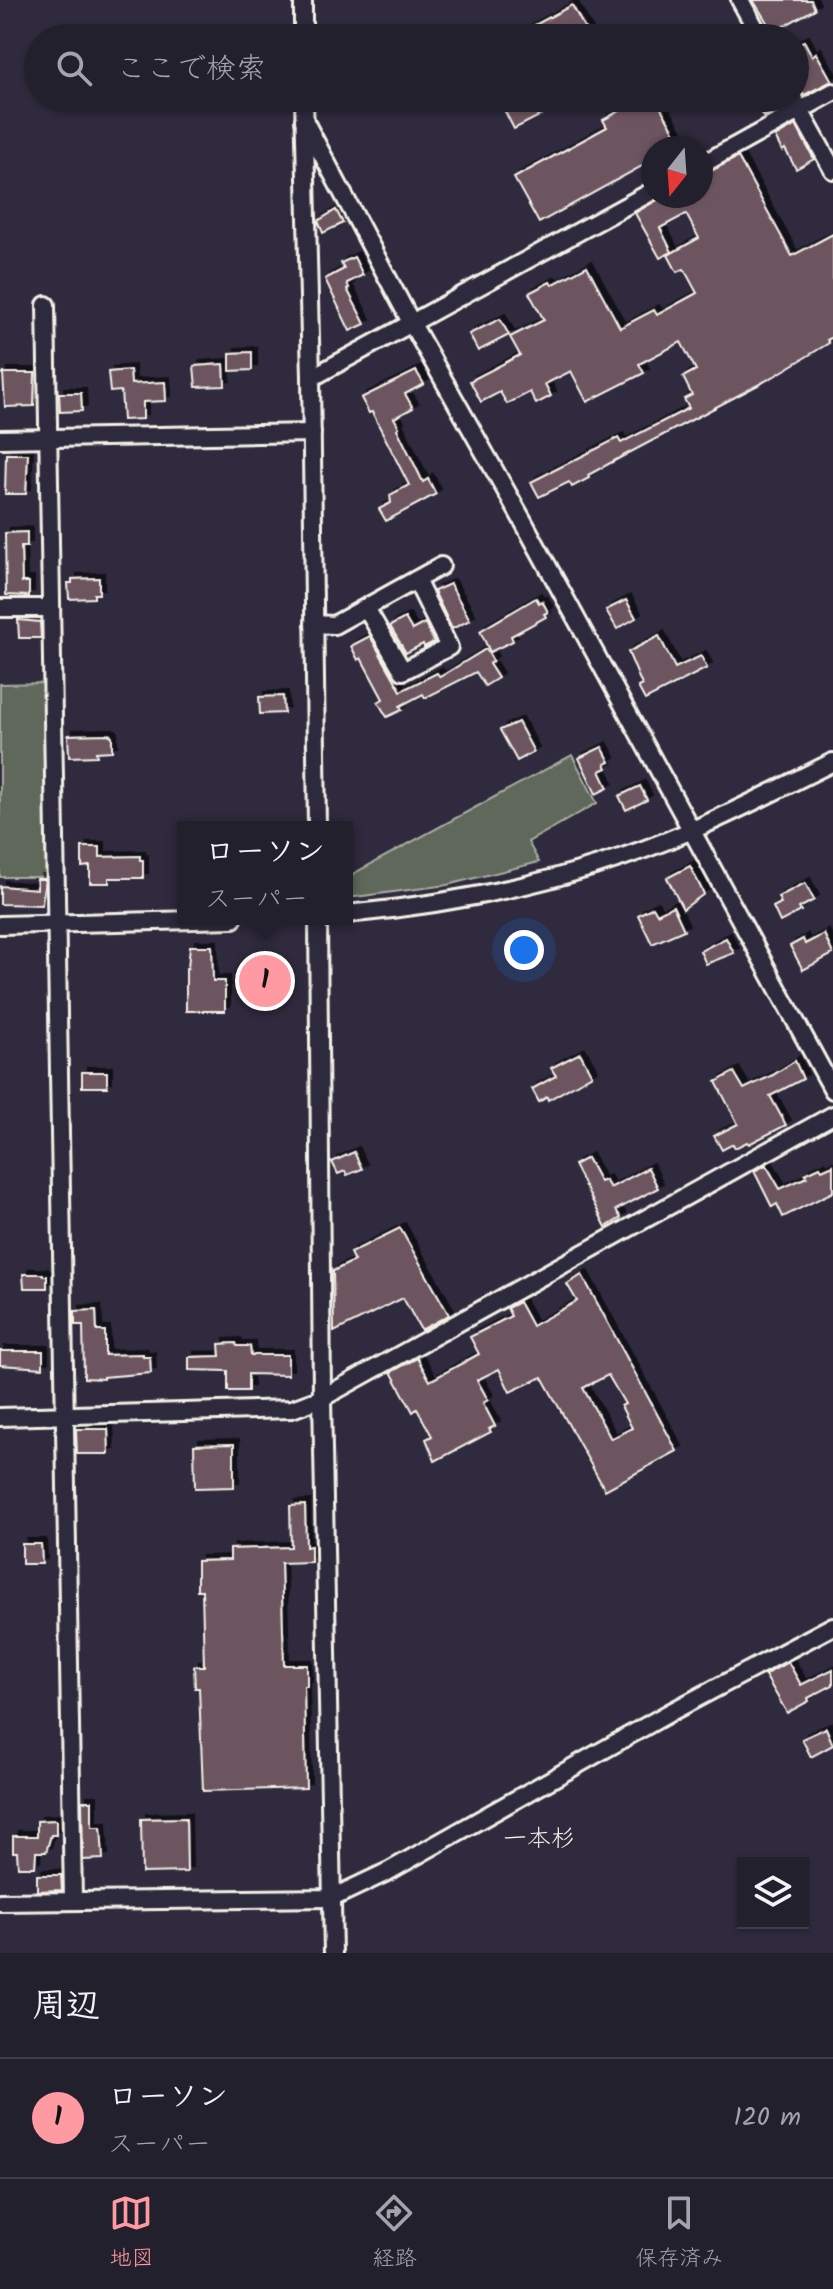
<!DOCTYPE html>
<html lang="ja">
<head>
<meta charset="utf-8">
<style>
  body { margin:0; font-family:Kalam,"Klee One",sans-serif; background:#2b2836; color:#f1f3f6 }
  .controls { position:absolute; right:24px; bottom:24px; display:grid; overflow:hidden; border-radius:0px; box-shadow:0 2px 6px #0004 }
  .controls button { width:72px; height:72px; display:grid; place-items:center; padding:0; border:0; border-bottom:2px solid #403e4a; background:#23202e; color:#f1f3f6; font:40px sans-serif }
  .compass { position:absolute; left:641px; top:136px; width:72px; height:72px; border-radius:50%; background:#23202e; box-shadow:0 2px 6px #0004; rotate:197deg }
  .you { position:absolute; left:524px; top:950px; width:28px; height:28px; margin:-20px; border:6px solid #fff; border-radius:50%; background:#1a73e8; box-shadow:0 0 0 12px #1a73e833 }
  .badge { display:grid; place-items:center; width:52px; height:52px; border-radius:50%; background:#ff9aa2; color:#111; font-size:26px; font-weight:700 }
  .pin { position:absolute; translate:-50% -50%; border:4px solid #fff; box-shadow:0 2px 8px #0006 }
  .popup { position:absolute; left:177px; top:821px; width:176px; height:104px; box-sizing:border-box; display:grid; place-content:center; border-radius:0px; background:#23202e; filter:drop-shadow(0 2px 6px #0005); font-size:26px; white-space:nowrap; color:#a3a3aa }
  .popup b { font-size:30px; color:#f1f3f6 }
  .popup::after { content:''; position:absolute; left:50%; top:100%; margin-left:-16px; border:16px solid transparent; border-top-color:#23202e }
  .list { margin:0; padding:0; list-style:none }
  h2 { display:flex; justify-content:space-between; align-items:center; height:104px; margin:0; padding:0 32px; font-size:34px }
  h2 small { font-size:26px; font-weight:400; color:#a3a3aa }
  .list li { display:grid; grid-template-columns:52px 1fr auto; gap:24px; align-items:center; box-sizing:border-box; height:120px; padding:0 32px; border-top:2px solid #403e4a }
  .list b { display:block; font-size:30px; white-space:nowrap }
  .list p { margin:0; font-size:26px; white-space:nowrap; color:#a3a3aa }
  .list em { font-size:26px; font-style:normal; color:#a3a3aa }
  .icon { flex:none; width:44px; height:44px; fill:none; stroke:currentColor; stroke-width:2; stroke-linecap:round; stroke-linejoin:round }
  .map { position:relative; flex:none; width:833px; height:1953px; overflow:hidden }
  .search { position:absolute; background:#23202e; box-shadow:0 2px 6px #0004; left:24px; right:24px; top:24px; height:88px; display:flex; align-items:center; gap:20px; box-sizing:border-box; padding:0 28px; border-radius:44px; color:#a3a3aa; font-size:30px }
  .sheet { height:224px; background:#23202e }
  nav { display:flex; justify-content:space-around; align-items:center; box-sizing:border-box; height:112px; border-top:2px solid #403e4a; background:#23202e; font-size:22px; color:#a3a3aa }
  nav a { display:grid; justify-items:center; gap:4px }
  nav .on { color:#ff9aa2 }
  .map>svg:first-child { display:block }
  .green { fill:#5e675a; stroke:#a9aca1; stroke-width:2 }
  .building { fill:#6d5560; stroke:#f4f1e8; stroke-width:2; fill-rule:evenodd; filter:url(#shadow) }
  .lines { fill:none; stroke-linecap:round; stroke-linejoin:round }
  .minor-casing { stroke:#f4f1e8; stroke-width:22 }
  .minor { stroke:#2f2a3d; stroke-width:16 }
  .labels { text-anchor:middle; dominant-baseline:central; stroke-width:6; stroke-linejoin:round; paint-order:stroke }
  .neighbourhood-label { font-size:24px; fill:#f4f1e8; stroke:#2f2a3d }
</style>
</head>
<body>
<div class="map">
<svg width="833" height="1953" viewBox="0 0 833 1953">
  <defs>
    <filter id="shadow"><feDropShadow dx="5" dy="-5" stdDeviation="0" flood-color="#0009"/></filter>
  </defs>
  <rect width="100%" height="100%" fill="#2f2a3d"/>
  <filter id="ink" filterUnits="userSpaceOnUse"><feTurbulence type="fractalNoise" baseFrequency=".0125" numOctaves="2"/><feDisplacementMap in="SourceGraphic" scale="16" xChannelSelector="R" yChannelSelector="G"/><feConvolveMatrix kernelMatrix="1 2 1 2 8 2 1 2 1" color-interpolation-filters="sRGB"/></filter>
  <g filter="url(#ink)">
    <!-- green -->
    <g class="green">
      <path d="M47,683L51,877H0V684Z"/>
      <path d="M572,755L597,803L528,842L539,862L447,885L347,898V877Z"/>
    </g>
    <!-- building -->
    <g class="building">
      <path d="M753,0H811L815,9L773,32Z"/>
      <path d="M572,5L590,38H511Z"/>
      <path d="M804,41L812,56L816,53L832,81L804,95L795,87V45Z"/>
      <path d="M498,98H574L514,129Z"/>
      <path d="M643,98H655L684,148H653V160L539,223L514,178L607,127L603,120Z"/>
      <path d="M767,98H782L785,106L763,117L756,104Z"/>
      <path d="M796,125L814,159L796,169L785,149L782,151L775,137Z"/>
      <path d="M738,157L792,256L833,234V337L827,340L829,343L773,377L627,454L588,475L589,478L572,487L569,482L539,497L531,482L618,438L621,443L689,408L684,399L692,395L683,377L696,370L681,342L639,364L644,373L587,402L571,371L545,384L551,396L536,404L530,392L507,404L500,392L481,402L470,381L520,355L510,337L544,320L529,293L550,282L552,285L587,266L620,328L654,310L657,315L697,293L684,269L677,272L668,255L699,238L686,214L660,228L672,252L660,258L635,213L663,196H701V176Z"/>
      <path d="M336,210L343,223L323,233L318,221Z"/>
      <path d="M354,257L363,275L347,283L349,288L347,289L365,324L350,331L325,279L344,269L341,263Z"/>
      <path d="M500,319L509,335L478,351L469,334Z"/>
      <path d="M252,352V370L230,371V353Z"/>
      <path d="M224,364L225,386L196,387L194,366Z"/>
      <path d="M130,370L131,384L165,382L166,401L143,402V419L123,420L121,391L110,392L108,372Z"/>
      <path d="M416,371L424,384L405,394L413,408L394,418L399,427L397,429L423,482L428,479L436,494L386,521L379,509L391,503L390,495L409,485L372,412L369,413L361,398Z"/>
      <path d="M3,373H35L34,406L5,407Z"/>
      <path d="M59,393H81L82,411L60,412Z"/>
      <path d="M6,454H28L26,494H5Z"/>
      <path d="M27,532V547H21L22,582H29V596L6,595L5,533Z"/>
      <path d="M99,578V594H94V598L69,599L68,583H72V579Z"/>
      <path d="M450,584L470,620L452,629L434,591Z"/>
      <path d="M536,598L539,603L542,601L548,612L544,614L546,617L511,636L513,641L490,652L480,631Z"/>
      <path d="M626,600L636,618L617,629L606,610Z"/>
      <path d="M405,618L412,630L425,623L434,642L424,647L423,644L406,653L390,626Z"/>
      <path d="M18,620L40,622L41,638H19Z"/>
      <path d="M370,636L401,691L437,673L440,677L486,649L493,661L489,664L498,678L485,686L476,672L425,698L423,694L400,706L402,710L387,717L378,702L383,699L361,658L358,660L351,646Z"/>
      <path d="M659,636L675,668L701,656L707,668L645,700L638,687L642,685L628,652Z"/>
      <path d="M283,696L284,713L260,714L259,697Z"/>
      <path d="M518,722L534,752L517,761L500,730Z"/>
      <path d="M108,734L112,736V751L96,752L97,756L69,757L68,735Z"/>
      <path d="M602,747L610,762L605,764L607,768L600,771L608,788L596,794L579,758Z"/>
      <path d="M640,786L647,800L626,810L619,796Z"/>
      <path d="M82,847H100V857L140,856V860H143V878H109V883H90V866L82,867Z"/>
      <path d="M690,866L704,894L683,909L667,878Z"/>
      <path d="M37,879H45L42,905L0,904V886L37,889Z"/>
      <path d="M805,883L814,900L799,908L801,911L780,922L773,907L781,903L778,897Z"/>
      <path d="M673,906L684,930L652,944L638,915L653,907L657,914Z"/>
      <path d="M824,934L833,954L803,970L790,946L803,939L805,944Z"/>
      <path d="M726,938L734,953L706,964L700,951Z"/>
      <path d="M190,946H212L213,981H225V1011H186V968H188Z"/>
      <path d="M253,969H277V994H274V1005H254Z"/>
      <path d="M580,1053L592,1075L548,1100L547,1097L539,1102L532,1089L556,1076L551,1068Z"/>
      <path d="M795,1061L803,1079L770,1096L786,1125L749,1144L747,1142L735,1148L733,1144L722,1150L714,1136L738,1124L716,1082L734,1072L744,1089L773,1075Z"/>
      <rect x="82" y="1072" width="25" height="15"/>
      <path d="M354,1152L362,1169L347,1175L345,1171L338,1174L332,1162Z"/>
      <path d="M587,1158L600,1182L605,1180L610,1188L648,1168L658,1188L616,1210L621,1218L606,1227L574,1165Z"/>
      <path d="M766,1165L780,1189L807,1177L805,1174L820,1167L822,1170L833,1165V1192L783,1217L777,1204L772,1207L754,1171Z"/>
      <path d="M400,1228L449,1315L421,1330L403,1298L334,1332L333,1271L354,1261L350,1253Z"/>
      <path d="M23,1274H43V1276H47V1288H24Z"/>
      <path d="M582,1275L677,1451L605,1490L542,1377L510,1392L499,1369L477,1380L488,1400L483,1403L495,1426L489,1429L491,1432L435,1461L426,1439L432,1436L417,1409L413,1412L391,1372L417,1358L430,1381L479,1354L470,1337L511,1316L507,1308L519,1302L532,1326L577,1301L567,1284ZM608,1375L625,1404L621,1406L632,1428L611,1439L583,1388Z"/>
      <path d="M96,1310L97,1331H105V1355L143,1354V1357H150L151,1373L103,1377V1379L84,1378L83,1325H75V1311Z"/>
      <path d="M236,1343L237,1346H250L251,1355H288V1375L248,1374V1391H228V1371L189,1370V1357L220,1356L219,1344Z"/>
      <path d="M0,1351H43V1368L0,1365Z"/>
      <path d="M76,1429H108L109,1454H77Z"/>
      <path d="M234,1444V1487L195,1488L194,1445Z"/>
      <path d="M305,1505L306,1547L311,1546V1562L281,1563L284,1665H307V1686H304L306,1788L203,1791L199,1688H195L194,1666H204L202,1590H197V1561L230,1560V1549L291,1547L290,1506Z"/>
      <path d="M22,1544H41L42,1564H22Z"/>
      <path d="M788,1662L801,1685L833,1669V1685L808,1698L809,1701L787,1713L765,1675Z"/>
      <path d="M826,1728L833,1745L811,1757L802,1739Z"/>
      <path d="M82,1801H92V1827H101L103,1859L83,1860Z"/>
      <path d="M186,1818L187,1872L142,1873L141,1819Z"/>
      <path d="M56,1820V1835H51L46,1852H36L35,1867H18L17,1852H13V1836H37V1821Z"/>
      <path d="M37,1875H61L62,1890L37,1891Z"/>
    </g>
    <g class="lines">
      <!-- minor casing -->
      <g class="minor-casing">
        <g id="minor">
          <path d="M303,0V38"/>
          <path d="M740,0L761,38"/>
          <path d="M304,98L311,378L317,827"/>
          <path d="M793,98L833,170"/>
          <path d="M304,120L412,324L523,521L833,1090"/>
          <path d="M701,165L833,92"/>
          <path d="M46,305L73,1900"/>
          <path d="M311,378L653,191"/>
          <path d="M0,439L312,433"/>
          <path d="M0,608H50"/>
          <path d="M366,608L403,671L449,647L416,580"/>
          <path d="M314,624L334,625L441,566"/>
          <path d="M347,914C465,903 581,878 690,831C739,810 786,785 833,762"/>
          <path d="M318,919L322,1398L333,1953"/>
          <path d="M0,925L233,919"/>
          <path d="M0,1417L292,1409L322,1398L833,1115"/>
          <path d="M0,1902L332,1898L389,1871L669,1713L833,1626"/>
        </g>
      </g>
      <!-- minor -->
      <use href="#minor" class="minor"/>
    </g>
  </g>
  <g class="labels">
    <!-- neighbourhood labels -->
    <g class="neighbourhood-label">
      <text x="539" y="1839">一本杉</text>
    </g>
  </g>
</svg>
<div class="controls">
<button><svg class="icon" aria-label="layers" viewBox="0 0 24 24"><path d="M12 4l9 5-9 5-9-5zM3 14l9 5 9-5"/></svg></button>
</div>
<svg class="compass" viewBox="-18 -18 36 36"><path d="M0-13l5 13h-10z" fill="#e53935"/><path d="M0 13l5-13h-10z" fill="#a3a3aa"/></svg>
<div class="you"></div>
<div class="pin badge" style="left:265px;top:981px">1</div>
<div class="popup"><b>ローソン</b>スーパー</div>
<div class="search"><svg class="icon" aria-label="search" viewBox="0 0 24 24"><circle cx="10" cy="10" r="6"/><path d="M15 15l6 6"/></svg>ここで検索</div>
</div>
<section class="sheet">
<h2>周辺<small></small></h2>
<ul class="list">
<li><span class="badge">1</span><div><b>ローソン</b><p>スーパー</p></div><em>120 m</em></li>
</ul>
</section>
<nav>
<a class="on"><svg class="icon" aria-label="map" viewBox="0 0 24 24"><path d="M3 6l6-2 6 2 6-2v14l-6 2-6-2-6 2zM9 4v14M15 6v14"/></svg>地図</a>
<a><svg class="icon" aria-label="directions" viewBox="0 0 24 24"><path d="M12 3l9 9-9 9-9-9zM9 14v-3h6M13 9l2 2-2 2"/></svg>経路</a>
<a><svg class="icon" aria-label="saved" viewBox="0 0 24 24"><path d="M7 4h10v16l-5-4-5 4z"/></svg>保存済み</a>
</nav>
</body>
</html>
